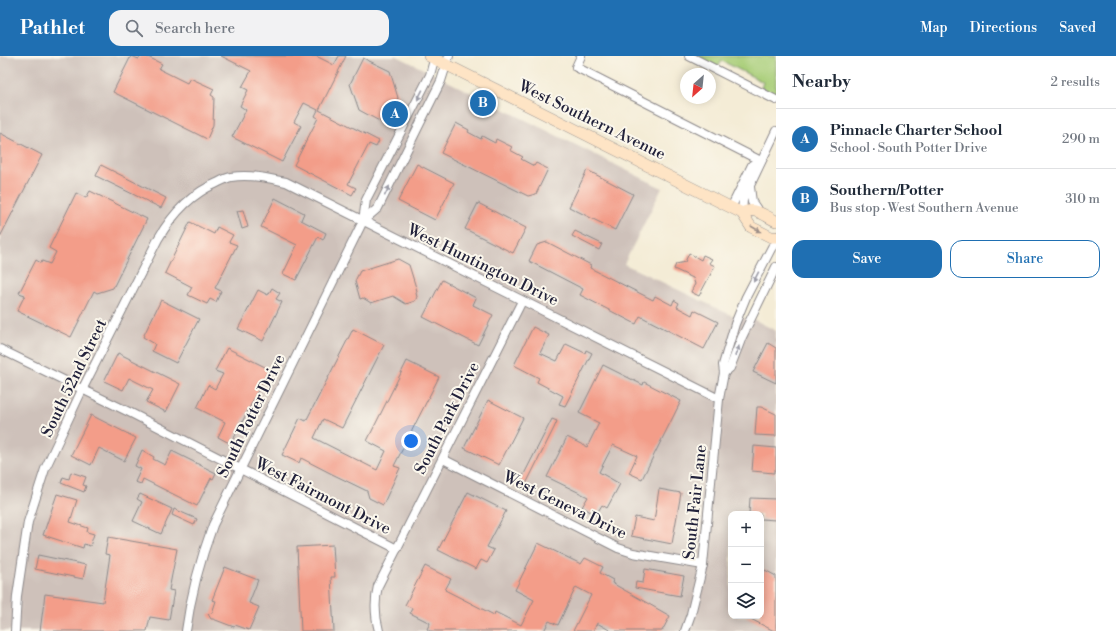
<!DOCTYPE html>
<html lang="en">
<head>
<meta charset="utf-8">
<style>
  body { margin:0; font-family:"Libre Bodoni",serif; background:#f2f2f3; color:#1f2937 }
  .controls { position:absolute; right:12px; bottom:12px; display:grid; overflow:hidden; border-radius:8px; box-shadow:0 2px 10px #0003 }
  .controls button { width:36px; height:36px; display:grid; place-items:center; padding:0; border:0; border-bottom:1px solid #e0e1e3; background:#fff; color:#1f2937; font:20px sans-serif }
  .compass { position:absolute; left:680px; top:12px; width:36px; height:36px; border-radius:50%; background:#fff; box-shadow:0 2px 10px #0003; rotate:207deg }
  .you { position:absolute; left:411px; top:385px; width:14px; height:14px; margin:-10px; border:3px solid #fff; border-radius:50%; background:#1a73e8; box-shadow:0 0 0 6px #1a73e833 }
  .badge { display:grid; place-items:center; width:26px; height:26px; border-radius:50%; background:#1f6fb2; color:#fff; font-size:13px; font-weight:700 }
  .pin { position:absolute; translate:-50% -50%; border:2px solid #fff; box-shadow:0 1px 4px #0006 }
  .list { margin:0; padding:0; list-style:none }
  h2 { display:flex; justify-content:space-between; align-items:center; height:52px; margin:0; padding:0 16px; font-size:17px }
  h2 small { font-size:13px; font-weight:400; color:#747a83 }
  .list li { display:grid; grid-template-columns:26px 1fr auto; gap:12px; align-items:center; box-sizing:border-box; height:60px; padding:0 16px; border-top:1px solid #e0e1e3 }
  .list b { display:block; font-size:15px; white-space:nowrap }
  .list p { margin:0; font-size:13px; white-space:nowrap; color:#747a83 }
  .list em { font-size:13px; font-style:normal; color:#747a83 }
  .actions { display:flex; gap:8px; padding:12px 16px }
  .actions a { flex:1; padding:9px 0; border:1px solid #1f6fb2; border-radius:12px; text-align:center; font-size:14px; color:#1f6fb2 }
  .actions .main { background:#1f6fb2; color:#fff }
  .icon { flex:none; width:22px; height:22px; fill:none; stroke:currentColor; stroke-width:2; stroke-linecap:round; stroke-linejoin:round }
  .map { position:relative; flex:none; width:776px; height:575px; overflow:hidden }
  header { display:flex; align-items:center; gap:24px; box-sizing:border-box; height:56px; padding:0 20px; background:#1f6fb2; color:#fff }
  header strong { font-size:19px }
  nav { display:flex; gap:22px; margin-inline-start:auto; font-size:14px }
  .search { width:280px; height:36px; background:#f2f2f3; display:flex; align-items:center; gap:10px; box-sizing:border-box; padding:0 14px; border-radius:12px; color:#747a83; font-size:15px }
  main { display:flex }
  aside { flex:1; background:#fff }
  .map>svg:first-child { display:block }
  .industrial { fill:#cec1ba; fill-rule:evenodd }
  .green { fill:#a7cd77; stroke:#647859 }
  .building { fill:#f39d89 }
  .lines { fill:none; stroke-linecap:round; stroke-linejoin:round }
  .street-casing { stroke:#8b8788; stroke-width:10 }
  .secondary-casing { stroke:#8b8788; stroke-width:12 }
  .street { stroke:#fff; stroke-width:8 }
  .secondary { stroke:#fee4c5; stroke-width:11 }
  .oneway { fill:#9c9ca7 }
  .oneway2 { fill:#9b8d87 }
  .labels { text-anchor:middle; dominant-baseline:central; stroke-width:4; stroke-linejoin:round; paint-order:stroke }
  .street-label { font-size:16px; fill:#22223b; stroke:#fbf7ec }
</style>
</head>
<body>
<header>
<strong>Pathlet</strong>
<div class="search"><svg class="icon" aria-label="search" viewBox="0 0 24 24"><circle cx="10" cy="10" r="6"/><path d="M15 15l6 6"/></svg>Search here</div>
<nav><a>Map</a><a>Directions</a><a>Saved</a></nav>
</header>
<main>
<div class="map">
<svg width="776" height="575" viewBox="0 0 776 575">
  <rect width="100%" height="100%" fill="#fbf7ec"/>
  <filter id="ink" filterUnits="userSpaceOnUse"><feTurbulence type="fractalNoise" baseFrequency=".025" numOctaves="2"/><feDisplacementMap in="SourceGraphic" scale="8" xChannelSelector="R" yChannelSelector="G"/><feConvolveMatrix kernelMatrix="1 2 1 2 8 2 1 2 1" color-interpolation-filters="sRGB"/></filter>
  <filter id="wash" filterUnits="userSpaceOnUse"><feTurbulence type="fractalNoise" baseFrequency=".012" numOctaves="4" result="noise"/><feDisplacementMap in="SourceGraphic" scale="16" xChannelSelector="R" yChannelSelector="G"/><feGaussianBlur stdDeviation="0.9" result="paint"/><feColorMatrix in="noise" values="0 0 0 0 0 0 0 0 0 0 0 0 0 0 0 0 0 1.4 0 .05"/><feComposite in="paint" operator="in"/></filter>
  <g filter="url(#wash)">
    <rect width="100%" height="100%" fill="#f4ecd6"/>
    <!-- industrial -->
    <path class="industrial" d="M0,0H397L662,132L624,208L733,260L755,264L776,275V575H0ZM731,458H761V560H731Z"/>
    <!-- green -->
    <path class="green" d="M696,0H776V39L761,32L763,26L722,5L718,11Z"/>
    <g id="blocks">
      <!-- building -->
      <g class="building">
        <path d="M131,0L139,3L140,0H146L162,8L159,13L187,27L190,22L214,33L211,39L214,41L213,69L207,83L113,36Z"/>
        <path d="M221,0H316L334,9L339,0H346L319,54L379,85L376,91L369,88L356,113L348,128L356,132L352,139L294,109L318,62L315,60L318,54L304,47L294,66L301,70L282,106L232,81L246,54L240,50L248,34L242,31L251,15Z"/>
        <path d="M363,2L390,15L398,42L385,68L359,54L350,28Z"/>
        <path d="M456,67L469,74L468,76L481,83L482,80L495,87L496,83L512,91L510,94L523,101L521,103L534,110L536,107L548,113L536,138L528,140L441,97Z"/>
        <path d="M0,77L42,99L0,181Z"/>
        <path d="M417,108L454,127L435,164L398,145Z"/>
        <path d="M101,109L166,142L161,152L96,120Z"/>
        <path d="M587,114L633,138L615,174L569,151Z"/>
        <path d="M90,135L147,163L113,232L97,237L94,235L71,281L17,255L25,239L19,237L36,204L41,207L42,205L50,208L56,196L49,192L76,137L86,142Z"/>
        <path d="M275,142L304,157L301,164L326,177L323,184L318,181L296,224L283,218L297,189L261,171Z"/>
        <path d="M478,147L526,172L513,197L465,173Z"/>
        <path d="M243,154L248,171L242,173L237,155Z"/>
        <path d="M190,166L214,178L217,171L233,179L229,186L237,189L215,232L221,235L216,246L210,243L207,248L188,239L192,231L165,217Z"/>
        <path d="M575,175L602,188L599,194L572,180Z"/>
        <path d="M547,186L591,209L590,212L653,244L655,240L672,249L674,244L679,247L677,251L692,259L694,254L718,266L704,293L640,260L636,268L580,239L583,233L529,205L537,189Z"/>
        <path d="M689,197L701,204L703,199L712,203L709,207L715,210L699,240L691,236L695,228L693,222L674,213L676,208L685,206Z"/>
        <path d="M398,203L409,209L417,235L416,237L417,241L415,245L406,248L393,240L371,247L363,242L360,243L355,225L360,215Z"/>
        <path d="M442,224L476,242L473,249L493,259L478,289L423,261Z"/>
        <path d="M272,232L280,237L276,243L282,246L263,285L238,273L258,234L268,239Z"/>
        <path d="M161,244L199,263L176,307L152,295L155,288L143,281Z"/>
        <path d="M533,271L549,279L540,297L557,305L566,288L585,297L586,294L592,297L565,350L559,348L563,340L537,326L539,322L514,309Z"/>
        <path d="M353,273L384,289L342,372L323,363L314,382L377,414L386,395L367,385L407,305L439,321L394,410L400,412L383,449L369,442L367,435L332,418L301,402L299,407L282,399L300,362L306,365Z"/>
        <path d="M768,287L776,292V327L753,316Z"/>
        <path d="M227,292L269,313L231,388L218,381L225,366L197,352L208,329L215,333L223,318L215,315Z"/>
        <path d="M118,297L180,328L166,356L146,346L153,334L129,322L123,334L104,325Z"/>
        <path d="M603,309L643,329L644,326L681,345L642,423L629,417L637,400L613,389L599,416L620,428L607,452L602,449L596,459L582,451L588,441L547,421L567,381L587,391L599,367L579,357Z"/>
        <path d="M488,344L523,362L499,409L464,392Z"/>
        <path d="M757,351H761L776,358V380L755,379Z"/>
        <path d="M91,359L136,382L124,405L99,392L91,409L71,399Z"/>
        <path d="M552,363L557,365L554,372L526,428L520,426Z"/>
        <path d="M754,390L776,392V414H774V417L752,415Z"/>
        <path d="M142,394L154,401L153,403L165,409L172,395L216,417L213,423L211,422L197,450L143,423L141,428L135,426L141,413L135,410Z"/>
        <path d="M71,416L86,421L83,429L86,430L84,436L61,427L63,421L69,423Z"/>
        <path d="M659,433L681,437L672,488L631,480L635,461L654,465Z"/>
        <path d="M468,436L506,455L487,491L494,494L487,507L481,504L476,513L438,494Z"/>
        <path d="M57,438L77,444L70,466L88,472L87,476L94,478L90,490L84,488L83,492L43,479Z"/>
        <path d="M140,438L172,453L161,478L133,465L142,446L137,443Z"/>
        <path d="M750,442L776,443V464L761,463V458H749Z"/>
        <path d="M174,453L197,463L194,469L172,459Z"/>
        <path d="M108,481L177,493L169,534L174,535L169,564L150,561L147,575H40L45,538L103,546L110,499L105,498Z"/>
        <path d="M538,487L581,508L585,502L603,511L600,517L613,524L612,527L670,560L662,575H611L597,567L593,575H573L591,539L576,531L558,569L549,565L544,575H430L427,573L430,567L410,557L412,552L405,549L425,510L451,523L445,534L494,559L495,556L521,569L534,544L515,534Z"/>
        <path d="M333,489L335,521H331L334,575H301L297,491Z"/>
        <path d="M38,499L86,509L83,523L35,513Z"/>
        <path d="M225,511L258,524L249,547L259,551L249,574L235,569L234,571L213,563H211L208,558L212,557L216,545L212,544Z"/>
        <path d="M645,513L684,520L680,540L635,532L636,526L643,527Z"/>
        <path d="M765,514L776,520V575H774L745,560H761V523Z"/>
      </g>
    </g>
  </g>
  <g filter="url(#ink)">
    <use href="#blocks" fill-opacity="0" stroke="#8b8788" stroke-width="1"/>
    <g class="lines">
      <!-- street casing -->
      <g class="street-casing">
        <g id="street">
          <path d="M581,0L576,11L761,105"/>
          <path d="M689,0L776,44"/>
          <path d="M750,131L752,146L759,156"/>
          <path d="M731,152L752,109L761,105"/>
          <path d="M742,157L743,144L776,75"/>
          <path d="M363,165L378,152L441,25L449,0"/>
          <path d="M0,293L129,356L397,493"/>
          <path d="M724,317L730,312L742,281L776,211"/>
          <path d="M443,403L618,492L633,497L703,509"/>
          <path d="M15,575L17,540L28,466L45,413L82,334L158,183C172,159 190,138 217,127C221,125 226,122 231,121C249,118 268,122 286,126L719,343"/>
          <path d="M186,575C191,538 200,504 213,469L363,165L366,144L430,19L435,0"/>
          <path d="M379,575C375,560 374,546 378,530L522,245"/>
          <path d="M685,575L691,558L703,509L719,343L724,317L723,309L735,268L746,241L772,191L776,188"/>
        </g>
      </g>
      <!-- secondary casing -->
      <g class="secondary-casing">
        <g id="secondary">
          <path d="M429,0L742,157L751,171L771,181H776"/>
          <path d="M742,157C754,150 765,160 776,165"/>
        </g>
      </g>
      <!-- street -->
      <use href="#street" class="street"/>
      <!-- secondary -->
      <use href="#secondary" class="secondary"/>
    </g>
    <!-- one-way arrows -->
    <defs><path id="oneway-solid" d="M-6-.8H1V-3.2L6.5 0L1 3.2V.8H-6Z"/></defs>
    <g class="oneway">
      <use href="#oneway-solid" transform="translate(420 39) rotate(117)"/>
      <use href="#oneway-solid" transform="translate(387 135) rotate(-64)"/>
      <use href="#oneway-solid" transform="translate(756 221) rotate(117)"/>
      <use href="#oneway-solid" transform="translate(737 295) rotate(-69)"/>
    </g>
    <use class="oneway2" href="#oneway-solid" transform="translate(756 173) rotate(30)"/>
  </g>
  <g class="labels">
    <!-- street labels -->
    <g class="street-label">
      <text transform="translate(592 64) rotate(26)">West Southern Avenue</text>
      <text transform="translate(483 209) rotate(26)">West Huntington Drive</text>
      <text transform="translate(74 322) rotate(-64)">South 52nd Street</text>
      <text transform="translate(251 360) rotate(-64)">South Potter Drive</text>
      <text transform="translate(447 362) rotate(-63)">South Park Drive</text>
      <text transform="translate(323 440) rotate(27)">West Fairmont Drive</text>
      <text transform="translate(695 446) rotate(-84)">South Fair Lane</text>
      <text transform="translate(565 449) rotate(26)">West Geneva Drive</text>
    </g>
  </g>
</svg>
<div class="controls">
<button>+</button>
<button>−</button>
<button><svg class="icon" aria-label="layers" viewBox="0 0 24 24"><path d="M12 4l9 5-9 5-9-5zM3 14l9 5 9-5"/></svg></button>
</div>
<svg class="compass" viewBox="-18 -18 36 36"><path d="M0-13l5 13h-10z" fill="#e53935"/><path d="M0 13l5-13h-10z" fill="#747a83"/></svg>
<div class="you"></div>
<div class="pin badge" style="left:395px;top:58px">A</div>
<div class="pin badge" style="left:483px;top:47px">B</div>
</div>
<aside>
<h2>Nearby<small>2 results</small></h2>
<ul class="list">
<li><span class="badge">A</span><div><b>Pinnacle Charter School</b><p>School · South Potter Drive</p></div><em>290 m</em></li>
<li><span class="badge">B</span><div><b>Southern/Potter</b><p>Bus stop · West Southern Avenue</p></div><em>310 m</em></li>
</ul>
<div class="actions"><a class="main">Save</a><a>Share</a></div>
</aside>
</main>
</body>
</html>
